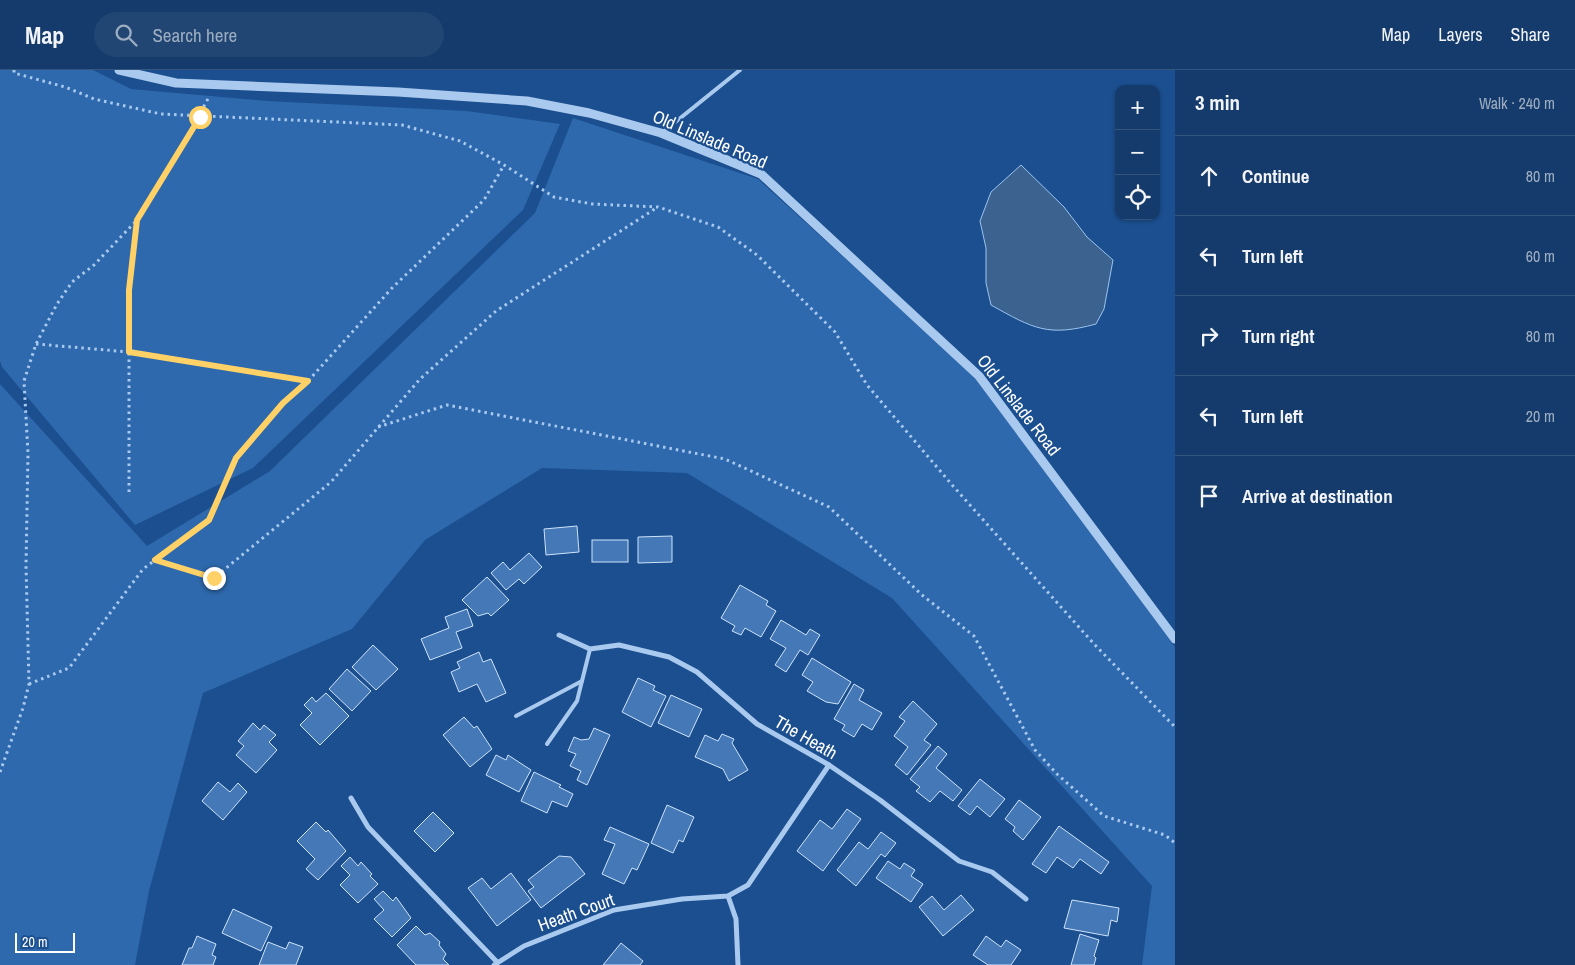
<!DOCTYPE html>
<html lang="en">
<head>
<meta charset="utf-8">
<style>
  body { margin:0; font-family:"Archivo Narrow",sans-serif; background:#214673; color:#f1f3f6 }
  .controls { position:absolute; right:15px; top:15px; display:grid; overflow:hidden; border-radius:10px; box-shadow:0 1px 4px #0004 }
  .controls button { width:45px; height:45px; display:grid; place-items:center; padding:0; border:0; border-bottom:1px solid #33557e; background:#143b6b; color:#f1f3f6; font:25px sans-serif }
  .scale { position:absolute; left:15px; bottom:12px; width:60px; box-sizing:border-box; padding-left:5px; border:2px solid #fff; border-top:0; font-size:14px; line-height:18px; white-space:nowrap; color:#fff; -webkit-text-stroke:4px #1b4f8f; paint-order:stroke }
  .stop { position:absolute; width:15px; height:15px; margin:-11px; border:4px solid #ffd166; border-radius:50%; background:#fff }
  .stop.end { background:#ffd166; border-color:#fff; box-shadow:0 1px 5px #0008 }
  .list { margin:0; padding:0; list-style:none }
  h2 { display:flex; justify-content:space-between; align-items:center; height:65px; margin:0; padding:0 20px; font-size:21px }
  h2 small { font-size:16px; font-weight:400; color:#9dadc1 }
  .list li { display:grid; grid-template-columns:32px 1fr auto; gap:15px; align-items:center; box-sizing:border-box; height:80px; padding:0 20px; border-top:1px solid #33557e }
  .list b { display:block; font-size:19px; white-space:nowrap }
  .list em { font-size:16px; font-style:normal; color:#9dadc1 }
  .icon { flex:none; width:28px; height:28px; fill:none; stroke:currentColor; stroke-width:2; stroke-linecap:round; stroke-linejoin:round }
  .map { position:relative; flex:none; width:1175px; height:895px; overflow:hidden }
  header { display:flex; align-items:center; gap:30px; box-sizing:border-box; height:70px; padding:0 25px; background:#143b6b; border-bottom:1px solid #33557e }
  header strong { font-size:24px }
  nav { display:flex; gap:28px; margin-inline-start:auto; font-size:18px }
  .search { width:350px; height:45px; background:#214673; display:flex; align-items:center; gap:12px; box-sizing:border-box; padding:0 18px; border-radius:28px; color:#9dadc1; font-size:19px }
  main { display:flex }
  aside { flex:1; background:#143b6b }
  .map>svg:first-child { display:block }
  .green { fill:#2e69ad }
  .water { fill:#3c6290; stroke:#9cc4f0 }
  .building { fill:#4478b7; stroke:#cfe3fa }
  .lines { fill:none; stroke-linecap:round; stroke-linejoin:round }
  .path { stroke:#a9c9ee; stroke-width:3; stroke-dasharray:2.5 4; stroke-linecap:butt }
  .service { stroke:#a9c9ee; stroke-width:4 }
  .minor { stroke:#a9c9ee; stroke-width:5 }
  .tertiary { stroke:#a9c9ee; stroke-width:9 }
  .route { stroke:#ffd166; stroke-width:6 }
  .labels { text-anchor:middle; dominant-baseline:central; stroke-width:4.5; stroke-linejoin:round; paint-order:stroke }
  .street-label { font-size:18px; fill:#fff; stroke:#1b4f8f }
</style>
</head>
<body>
<header>
<strong>Map</strong>
<div class="search"><svg class="icon" aria-label="search" viewBox="0 0 24 24"><circle cx="10" cy="10" r="6"/><path d="M15 15l6 6"/></svg>Search here</div>
<nav><a>Map</a><a>Layers</a><a>Share</a></nav>
</header>
<main>
<div class="map">
<svg width="1175" height="895" viewBox="0 0 1175 895">
  <rect width="100%" height="100%" fill="#1b4f8f"/>
  <!-- green -->
  <g class="green">
    <path d="M0,0H93L131,19L267,31L467,41L560,54L523,140L253,398L135,455L2,297L0,291Z"/>
    <path d="M573,48L758,109L976,308L1175,577V895H1142L1152,816L892,528L687,403L542,398L425,470L352,559L203,623L149,821L135,895H0V314L147,476L270,401L535,143Z"/>
  </g>
  <!-- water -->
  <path class="water" d="M1021,95L1064,137L1087,167L1113,190L1104,239L1096,254C1048,267 1034,259 991,235L986,213V178L980,151L991,122Z"/>
  <!-- building -->
  <g class="building">
    <path d="M577,456L579,482L546,485L544,459Z"/>
    <path d="M672,466V492L638,493V467Z"/>
    <rect x="592" y="470" width="36" height="22"/>
    <path d="M529,483L542,497L524,514L519,509L506,520L491,503L503,492L510,500Z"/>
    <path d="M487,507L509,530L491,546L488,543L478,546L462,530Z"/>
    <path d="M740,515L768,531L766,535L776,541L761,567L745,558L741,565L732,561L735,556L721,548Z"/>
    <path d="M467,539L473,556L456,562L462,578L430,590L421,569L449,558L445,547Z"/>
    <path d="M781,550L806,565L810,559L820,565L808,585L800,580L786,602L775,595L786,578L770,569Z"/>
    <path d="M373,575L398,599L376,620L352,597Z"/>
    <path d="M479,582L483,592L491,589L506,623L486,632L477,614L459,622L451,602L460,598L457,592Z"/>
    <path d="M812,588L851,612L838,634L826,632L807,621L813,612L802,605Z"/>
    <path d="M347,599L371,621L352,641L329,619Z"/>
    <path d="M638,608L655,616L653,620L666,626L651,657L622,642Z"/>
    <path d="M854,614L864,620L859,630L882,643L872,660L862,654L854,667L842,660L845,655L834,649Z"/>
    <path d="M326,623L349,646L320,675L300,655L312,643L304,635L312,627L316,632Z"/>
    <path d="M671,625L702,639L689,667L658,653Z"/>
    <path d="M913,631L937,654L924,670L931,675L907,705L895,695L908,677L894,666L905,651L899,647Z"/>
    <path d="M464,647L474,658L477,656L492,679L470,697L443,665Z"/>
    <path d="M253,653L260,660L264,655L276,665L269,672L277,680L256,703L236,685L244,676L238,671Z"/>
    <path d="M594,658L610,665L587,715L577,710L581,701L570,696L576,684L568,681L574,667L581,670L589,669Z"/>
    <path d="M722,664L734,669L732,673L748,700L729,711L723,699L695,687L705,665L718,671Z"/>
    <path d="M938,676L947,684L936,698L962,720L953,731L940,721L930,732L916,721L920,717L910,709Z"/>
    <path d="M496,685L506,690L508,685L531,700L519,722L486,705Z"/>
    <path d="M534,702L561,715L559,717L573,724L567,737L552,731L547,743L521,731Z"/>
    <path d="M980,709L1005,729L990,747L977,736L970,745L958,736Z"/>
    <path d="M218,712L230,722L238,713L247,722L223,750L202,731Z"/>
    <path d="M1019,730L1041,747L1023,770L1013,761L1015,757L1005,749Z"/>
    <path d="M667,735L694,747L683,772L679,770L673,783L651,773Z"/>
    <path d="M847,739L861,749L823,801L797,781L820,750L832,759Z"/>
    <path d="M433,742L454,763L435,782L414,761Z"/>
    <path d="M316,752L326,762L328,760L346,781L318,810L306,799L315,789L297,771Z"/>
    <path d="M1059,756L1109,792L1101,804L1080,789L1073,798L1057,787L1046,803L1032,794Z"/>
    <path d="M610,757L649,774L637,800L632,798L624,814L602,804L615,774L604,770Z"/>
    <path d="M881,762L896,773L885,787L881,784L856,816L837,800L859,772L868,779Z"/>
    <path d="M559,786L571,787L585,804L541,838L528,821L534,817L528,810Z"/>
    <path d="M350,787L358,796L361,792L372,804L370,806L378,814L358,833L340,815L350,805L341,796Z"/>
    <path d="M888,791L900,799L904,793L915,800L911,806L923,814L911,832L876,808Z"/>
    <path d="M511,803L531,830L497,856L468,818L482,808L491,819Z"/>
    <path d="M383,821L393,831L396,827L411,848L392,867L374,849L384,840L374,829Z"/>
    <path d="M961,825L974,840L943,866L919,837L932,826L944,840Z"/>
    <path d="M1072,830L1119,838L1117,852L1111,850L1108,866L1064,858Z"/>
    <path d="M233,839L272,857L261,881L222,863Z"/>
    <path d="M416,856L425,865L430,863L440,872L439,875L446,884L443,889L449,895H416L397,875Z"/>
    <path d="M1080,864L1099,870L1094,886L1096,888L1094,895H1071Z"/>
    <path d="M197,866L216,874L212,885L216,887L213,895H182L189,878H192Z"/>
    <path d="M986,866L1001,877L1006,870L1021,880L1011,895H988L973,885Z"/>
    <path d="M268,872L286,879L289,872L303,877L296,895H259Z"/>
    <path d="M621,873L643,891L640,895H603Z"/>
  </g>
  <g class="lines">
    <!-- path -->
    <g class="path">
      <path d="M14,0V3L65,17L94,29L161,44L402,55L460,71L504,95L554,127L592,134L658,137L718,157L757,185L835,262L867,315L953,416L1094,574L1175,657"/>
      <path d="M36,274L129,282L307,311"/>
      <path d="M378,357L447,335L725,389L829,437L922,525L974,566L1035,680L1057,704L1104,746L1165,765L1175,773"/>
      <path d="M129,422V220L137,151"/>
      <path d="M155,490L214,508L331,412L420,309L496,241L658,137"/>
      <path d="M29,614L69,598L143,499L209,450L236,388L283,333L308,311L392,218L484,130L504,95"/>
      <path d="M0,702L23,638L29,614L26,496L28,383L24,311L36,274L57,234L72,212L94,195L137,150L172,94L209,27"/>
    </g>
    <!-- service -->
    <g class="service">
      <path d="M663,62L740,0"/>
      <path d="M516,646L582,611"/>
      <path d="M547,674L577,631L590,579"/>
    </g>
    <!-- minor -->
    <g class="minor">
      <path d="M559,565L590,579L619,575L669,587L697,602L757,654L829,695L880,730L959,791L992,802L1026,829"/>
      <path d="M351,728L368,757L497,892"/>
      <path d="M728,826L736,849L738,895"/>
      <path d="M494,895L524,876L614,840L682,829L728,826L748,815L829,695"/>
    </g>
    <!-- tertiary -->
    <path class="tertiary" d="M119,0L176,13L398,22L527,31L589,43L661,63L761,104L979,306L1175,569"/>
  </g>
  <g class="lines">
    <!-- route -->
    <path class="route" d="M200,47L137,150L129,220V282L308,311L283,333L236,388L209,450L155,490L214,508"/>
  </g>
  <g class="labels">
    <!-- street labels -->
    <g class="street-label">
      <text transform="translate(710 69) rotate(23)">Old Linslade Road</text>
      <text transform="translate(1019 335) rotate(52)">Old Linslade Road</text>
      <text transform="translate(806 667) rotate(30)">The Heath</text>
      <text transform="translate(576 842) rotate(-20)">Heath Court</text>
    </g>
  </g>
</svg>
<div class="controls">
<button>+</button>
<button>−</button>
<button><svg class="icon" aria-label="locate" viewBox="0 0 24 24"><circle cx="12" cy="12" r="6"/><path d="M12 2v4M12 18v4M2 12h4M18 12h4"/></svg></button>
</div>
<div class="scale">20 m</div>
<div class="stop" style="left:200px;top:47px"></div>
<div class="stop end" style="left:214px;top:508px"></div>
</div>
<aside>
<h2>3 min<small>Walk · 240 m</small></h2>
<ul class="list">
<li><svg class="icon" aria-label="ahead" viewBox="0 0 24 24"><path d="M12 20V5M6 11l6-6 6 6"/></svg><div><b>Continue</b></div><em>80 m</em></li>
<li><svg class="icon" aria-label="left" viewBox="0 0 24 24"><path d="M17 20v-9H6M10 6l-5 5 5 5"/></svg><div><b>Turn left</b></div><em>60 m</em></li>
<li><svg class="icon" aria-label="right" viewBox="0 0 24 24"><path d="M7 20v-9h11M14 6l5 5-5 5"/></svg><div><b>Turn right</b></div><em>80 m</em></li>
<li><svg class="icon" aria-label="left" viewBox="0 0 24 24"><path d="M17 20v-9H6M10 6l-5 5 5 5"/></svg><div><b>Turn left</b></div><em>20 m</em></li>
<li><svg class="icon" aria-label="arrive" viewBox="0 0 24 24"><path d="M6 21V4h12l-3 4 3 4H6"/></svg><div><b>Arrive at destination</b></div></li>
</ul>
</aside>
</main>
</body>
</html>
